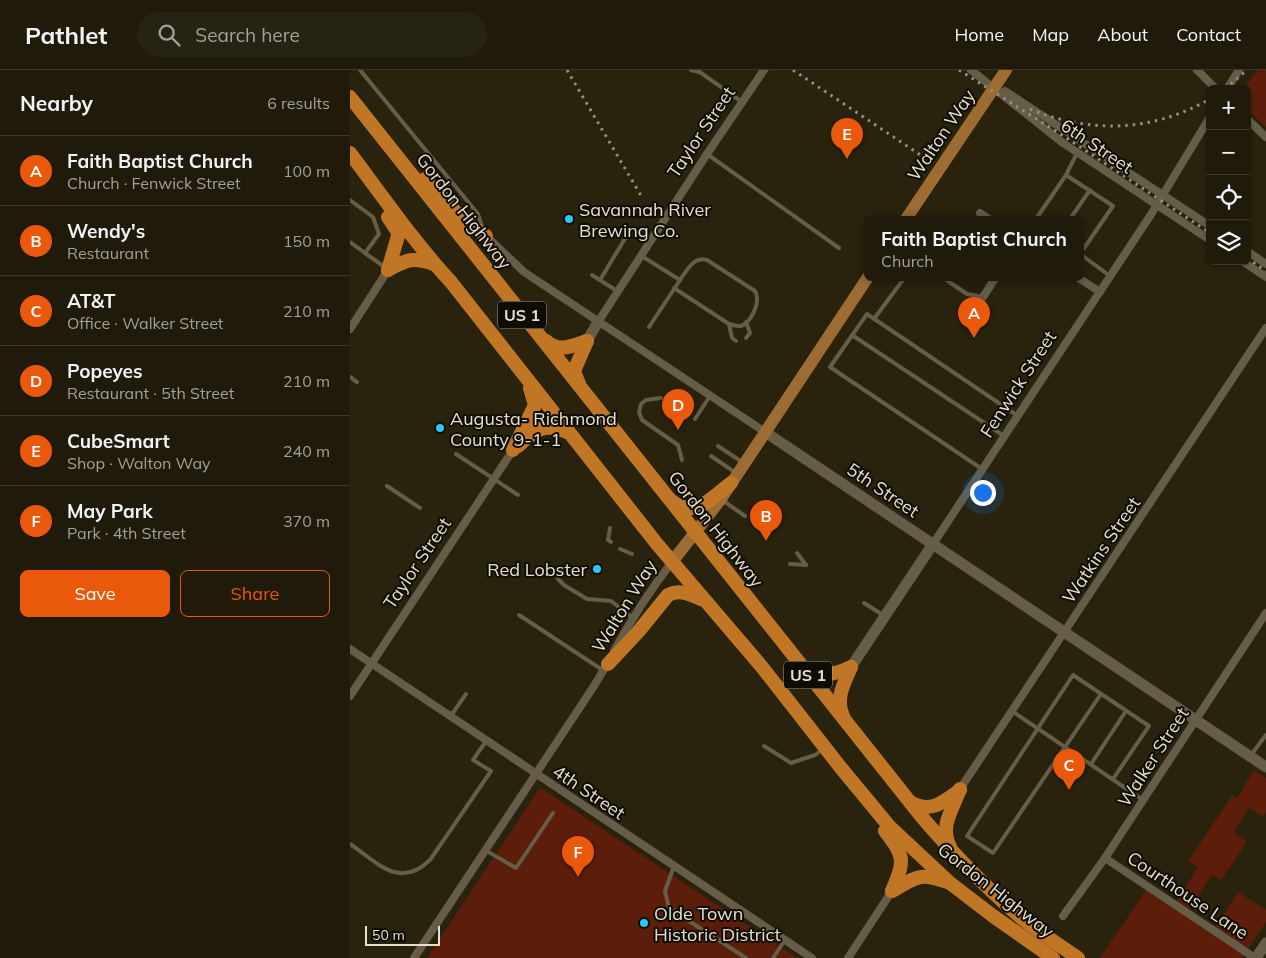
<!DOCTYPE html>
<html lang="en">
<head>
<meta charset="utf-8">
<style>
  body { margin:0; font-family:Mulish,sans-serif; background:#272313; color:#f1f3f6 }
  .controls { position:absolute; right:15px; top:15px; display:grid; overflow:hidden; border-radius:8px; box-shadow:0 1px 4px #0004 }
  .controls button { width:45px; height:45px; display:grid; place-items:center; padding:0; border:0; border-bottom:1px solid #3c382b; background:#1f1a0a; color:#f1f3f6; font:25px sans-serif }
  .scale { position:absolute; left:15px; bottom:12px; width:75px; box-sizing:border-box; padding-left:5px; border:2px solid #e3dfd2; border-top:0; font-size:14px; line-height:18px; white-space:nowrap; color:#e3dfd2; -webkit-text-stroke:4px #0f0c04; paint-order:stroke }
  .you { position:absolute; left:632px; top:422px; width:18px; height:18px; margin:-12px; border:4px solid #fff; border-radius:50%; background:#1a73e8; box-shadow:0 0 0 8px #1a73e833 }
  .badge { display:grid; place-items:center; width:32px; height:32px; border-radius:50%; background:#ea580c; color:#fff; font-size:16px; font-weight:700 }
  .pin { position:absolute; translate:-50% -41px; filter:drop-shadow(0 1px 2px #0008) }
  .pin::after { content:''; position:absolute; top:26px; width:18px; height:15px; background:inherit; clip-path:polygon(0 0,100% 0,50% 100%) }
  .popup { position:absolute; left:514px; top:146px; width:220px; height:65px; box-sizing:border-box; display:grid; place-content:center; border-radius:8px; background:#1f1a0a; filter:drop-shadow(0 1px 4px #0005); font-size:16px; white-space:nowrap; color:#a1a19c }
  .popup b { font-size:19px; color:#f1f3f6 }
  .popup::after { content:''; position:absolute; left:50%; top:100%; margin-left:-10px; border:10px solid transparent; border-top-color:#1f1a0a }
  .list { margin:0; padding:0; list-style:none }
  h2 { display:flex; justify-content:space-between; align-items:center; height:65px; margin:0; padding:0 20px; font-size:21px }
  h2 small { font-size:16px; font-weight:400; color:#a1a19c }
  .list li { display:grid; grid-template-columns:32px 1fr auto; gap:15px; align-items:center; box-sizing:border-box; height:70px; padding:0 20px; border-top:1px solid #3c382b }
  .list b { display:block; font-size:19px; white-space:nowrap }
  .list p { margin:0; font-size:16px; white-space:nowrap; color:#a1a19c }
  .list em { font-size:16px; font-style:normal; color:#a1a19c }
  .actions { display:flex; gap:10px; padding:15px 20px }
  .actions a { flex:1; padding:11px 0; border:1px solid #ea580c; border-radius:8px; text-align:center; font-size:18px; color:#ea580c }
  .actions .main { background:#ea580c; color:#fff }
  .icon { flex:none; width:28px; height:28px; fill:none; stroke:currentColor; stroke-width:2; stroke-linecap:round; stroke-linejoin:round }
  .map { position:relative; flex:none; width:916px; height:888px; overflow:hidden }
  header { display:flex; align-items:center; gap:30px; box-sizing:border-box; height:70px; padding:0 25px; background:#1f1a0a; border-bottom:1px solid #3c382b }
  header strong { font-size:24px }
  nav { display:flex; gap:28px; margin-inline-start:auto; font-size:18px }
  .search { width:350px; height:45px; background:#272313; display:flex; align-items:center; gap:12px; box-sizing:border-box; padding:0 18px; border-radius:28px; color:#a1a19c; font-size:19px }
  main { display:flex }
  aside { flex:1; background:#1f1a0a }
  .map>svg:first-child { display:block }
  .green { fill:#5d1d0b }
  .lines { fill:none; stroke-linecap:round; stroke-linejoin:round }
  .lane { stroke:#655d47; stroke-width:4 }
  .street { stroke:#655d47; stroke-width:8 }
  .secondary { stroke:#655d47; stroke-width:11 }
  .primary { stroke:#9c6c32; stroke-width:12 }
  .highway { stroke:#c07624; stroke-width:14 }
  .rail { stroke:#948f7e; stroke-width:3; stroke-dasharray:2.5 5; stroke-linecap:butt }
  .poi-dot { fill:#29c8ff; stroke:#0f0c04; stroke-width:2 }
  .labels { text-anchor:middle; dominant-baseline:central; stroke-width:4; stroke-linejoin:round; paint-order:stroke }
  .shield { fill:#0f0c04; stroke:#a3a094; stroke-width:1 }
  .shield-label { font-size:16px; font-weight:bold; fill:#e3dfd2 }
  .street-label { font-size:18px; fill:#e3dfd2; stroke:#0f0c04 }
  .poi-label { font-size:18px; fill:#e3dfd2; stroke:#0f0c04; text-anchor:start }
</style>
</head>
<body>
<header>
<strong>Pathlet</strong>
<div class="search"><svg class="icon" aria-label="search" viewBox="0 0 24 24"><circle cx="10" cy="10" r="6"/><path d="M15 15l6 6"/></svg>Search here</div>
<nav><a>Home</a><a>Map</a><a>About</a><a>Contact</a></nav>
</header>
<main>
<aside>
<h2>Nearby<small>6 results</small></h2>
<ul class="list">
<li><span class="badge">A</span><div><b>Faith Baptist Church</b><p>Church · Fenwick Street</p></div><em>100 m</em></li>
<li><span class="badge">B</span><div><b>Wendy's</b><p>Restaurant</p></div><em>150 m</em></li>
<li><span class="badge">C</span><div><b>AT&amp;T</b><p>Office · Walker Street</p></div><em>210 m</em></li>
<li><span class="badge">D</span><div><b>Popeyes</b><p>Restaurant · 5th Street</p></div><em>210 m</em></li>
<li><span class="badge">E</span><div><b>CubeSmart</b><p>Shop · Walton Way</p></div><em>240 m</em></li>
<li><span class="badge">F</span><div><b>May Park</b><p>Park · 4th Street</p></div><em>370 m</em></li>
</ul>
<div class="actions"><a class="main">Save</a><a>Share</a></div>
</aside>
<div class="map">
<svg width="916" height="888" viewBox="0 0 916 888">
  <rect width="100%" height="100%" fill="#29220d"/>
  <!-- green -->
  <g class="green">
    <path d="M908,0H916V57L897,39V19H893Z"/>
    <path d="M904,700L916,708V742L913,747L899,738L884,762L897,772L871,810L862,805L834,845L861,864L888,822L916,840V852L892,888H750L796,820L823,837L848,797L838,791L882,726L887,728Z"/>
    <path d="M189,719L194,720L200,724L447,888H77Z"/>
  </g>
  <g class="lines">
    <!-- lane -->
    <g class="lane">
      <path d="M10,0L128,144L133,160"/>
      <path d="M341,0L349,2"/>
      <path d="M347,0L392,32"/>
      <path d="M357,84L489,178"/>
      <path d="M716,105L763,136L730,184"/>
      <path d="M0,130L23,147L29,164L15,183L0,172"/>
      <path d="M686,149L716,105L727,83"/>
      <path d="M720,149L740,120"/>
      <path d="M15,183L36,198"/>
      <path d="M730,184L760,206"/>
      <path d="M290,185L330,210L299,257"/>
      <path d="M242,205L267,221"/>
      <path d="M592,207L617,224L633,227"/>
      <path d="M250,210L279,162"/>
      <path d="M324,218L379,254C383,255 388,257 391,256C402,252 411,231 405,221L357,190C344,186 337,200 330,210"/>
      <path d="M524,249L555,207"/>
      <path d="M396,252L400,263L396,268"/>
      <path d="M379,254L382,268L386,271"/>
      <path d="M502,265L654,366"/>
      <path d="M0,307L7,312"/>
      <path d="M311,328L296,330L291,334L289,342L292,350L328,375L332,390"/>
      <path d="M345,349L360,326"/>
      <path d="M368,376L392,392"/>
      <path d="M106,384L168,425"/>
      <path d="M361,386L386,403"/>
      <path d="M632,399L480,297L517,244L668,346"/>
      <path d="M37,416L70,438"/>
      <path d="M372,430L395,446"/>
      <path d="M260,458L258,470L261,472"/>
      <path d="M270,479L282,484"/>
      <path d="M447,483L456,495"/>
      <path d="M440,494L456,495"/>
      <path d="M206,500L208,509L214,515L237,529L261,531L283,548"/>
      <path d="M514,533L533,545"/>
      <path d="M169,545L254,601"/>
      <path d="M751,624L643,783L617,766L723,605L799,656L763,709"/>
      <path d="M662,641L793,730"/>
      <path d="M100,647L116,624"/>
      <path d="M414,676L441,693L465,685L473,679"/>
      <path d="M901,685L916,665"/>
      <path d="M741,694L776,641"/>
      <path d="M0,774C27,792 49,820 80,790L141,701L123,690L136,671"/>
      <path d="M135,780L166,798L203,743"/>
      <path d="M324,796L315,821L319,838L396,888"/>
      <path d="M423,888L435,870"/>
    </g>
    <!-- street -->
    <g class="street">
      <path d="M621,0L713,73L860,170"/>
      <path d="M847,0L866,19"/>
      <path d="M877,19L889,0"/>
      <path d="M655,21L860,156"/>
      <path d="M897,49L916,67"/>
      <path d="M630,143L639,149"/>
      <path d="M136,166L174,202L415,362"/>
      <path d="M897,181L916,194"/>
      <path d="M892,191L916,207"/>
      <path d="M727,207L750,222"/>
      <path d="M633,227L646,207"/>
      <path d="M248,252L357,84L414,0"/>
      <path d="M0,259L38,200"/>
      <path d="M583,474L800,146L860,47"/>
      <path d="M0,579L462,888"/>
      <path d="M264,581C281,550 300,520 322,492"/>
      <path d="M0,626L163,380"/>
      <path d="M610,719L916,258"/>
      <path d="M755,788L905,888"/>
      <path d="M713,846L755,788L916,543"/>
      <path d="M64,888L244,616L259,591"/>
      <path d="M498,888L542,821"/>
    </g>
    <!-- secondary -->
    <g class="secondary">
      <path d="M237,271L248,252"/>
      <path d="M415,362L916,697"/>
      <path d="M501,597L583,474"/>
      <path d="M906,888L916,873"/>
    </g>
    <!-- primary -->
    <g class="primary">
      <path d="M556,149L656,0"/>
      <path d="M322,492L371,429L518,207"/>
    </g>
    <!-- highway -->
    <g class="highway">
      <path d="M0,27L571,746C601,781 633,815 668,845C687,861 708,874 728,888"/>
      <path d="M0,83C33,127 64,172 101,212L307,474L412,597L491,698L539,756L600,813L643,846L703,888"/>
      <path d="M75,109L114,151L136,166"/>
      <path d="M38,147L48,162V166L38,200"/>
      <path d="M38,200C57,189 63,187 84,194"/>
      <path d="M196,271C209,283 222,276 237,271"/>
      <path d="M229,314L224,301L237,271"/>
      <path d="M168,376C185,359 195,352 219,363"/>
      <path d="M163,380L185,335L180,318"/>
      <path d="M322,431C344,450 363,427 381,413"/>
      <path d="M258,594L288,562L318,525C330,519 339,524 351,529"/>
      <path d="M455,598C469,608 485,605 501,597"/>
      <path d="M493,646C485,628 494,614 501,597"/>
      <path d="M560,732C581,744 593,732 610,720"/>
      <path d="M535,761C555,787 555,790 542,821"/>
      <path d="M600,777C589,756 603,739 610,719"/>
      <path d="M542,821C567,807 568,802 597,812"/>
    </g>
    <!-- rail -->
    <g class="rail">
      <path d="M217,0L293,129"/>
      <path d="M443,0L575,88"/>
      <path d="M609,0L715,67L860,163"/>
      <path d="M875,19L897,0"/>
      <path d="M680,39C741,64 802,62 860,29"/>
      <path d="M897,188L916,201"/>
    </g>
  </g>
  <!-- markers -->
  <g class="poi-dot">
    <circle cx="219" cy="149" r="5"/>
    <circle cx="90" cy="358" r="5"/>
    <circle cx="247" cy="499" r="5"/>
    <circle cx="294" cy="853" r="5"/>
  </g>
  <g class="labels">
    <!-- shield labels -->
    <g class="shield">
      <rect x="148" y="231.5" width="48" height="27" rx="4"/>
      <rect x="434" y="591.5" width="48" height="27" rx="4"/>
    </g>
    <g class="shield-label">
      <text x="172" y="245">US 1</text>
      <text x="458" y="605">US 1</text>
    </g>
    <!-- street labels -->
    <g class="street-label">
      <text transform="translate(351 62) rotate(-56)">Taylor Street</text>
      <text transform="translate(591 65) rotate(-56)">Walton Way</text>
      <text transform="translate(747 76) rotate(34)">6th Street</text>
      <text transform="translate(114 141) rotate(52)">Gordon Highway</text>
      <text transform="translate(668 314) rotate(-57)">Fenwick Street</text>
      <text transform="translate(533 420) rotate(34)">5th Street</text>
      <text transform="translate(366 459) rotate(52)">Gordon Highway</text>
      <text transform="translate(751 480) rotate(-56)">Watkins Street</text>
      <text transform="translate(67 493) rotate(-56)">Taylor Street</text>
      <text transform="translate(274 536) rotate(-58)">Walton Way</text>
      <text transform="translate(803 687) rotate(-57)">Walker Street</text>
      <text transform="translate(239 722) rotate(34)">4th Street</text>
      <text transform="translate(646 820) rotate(38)">Gordon Highway</text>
      <text transform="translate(838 825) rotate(34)">Courthouse Lane</text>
    </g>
    <!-- poi labels -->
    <g class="poi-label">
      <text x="229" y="139">Savannah River<tspan x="229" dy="21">Brewing Co.</tspan></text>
      <text x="100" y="348">Augusta- Richmond<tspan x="100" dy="21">County 9-1-1</tspan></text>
      <text x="237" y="499" text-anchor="end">Red Lobster</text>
      <text x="304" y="843">Olde Town<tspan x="304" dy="21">Historic District</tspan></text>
    </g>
  </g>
</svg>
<div class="controls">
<button>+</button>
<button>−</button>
<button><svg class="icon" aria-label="locate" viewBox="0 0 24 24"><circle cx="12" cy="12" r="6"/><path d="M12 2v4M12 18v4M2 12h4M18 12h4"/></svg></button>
<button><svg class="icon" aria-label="layers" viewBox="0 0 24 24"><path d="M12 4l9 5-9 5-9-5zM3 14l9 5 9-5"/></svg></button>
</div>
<div class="scale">50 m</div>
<div class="you"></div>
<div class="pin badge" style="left:624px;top:268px">A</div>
<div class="popup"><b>Faith Baptist Church</b>Church</div>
<div class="pin badge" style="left:416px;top:471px">B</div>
<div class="pin badge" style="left:719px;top:720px">C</div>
<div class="pin badge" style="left:328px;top:360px">D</div>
<div class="pin badge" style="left:497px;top:89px">E</div>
<div class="pin badge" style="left:228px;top:807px">F</div>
</div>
</main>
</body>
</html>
